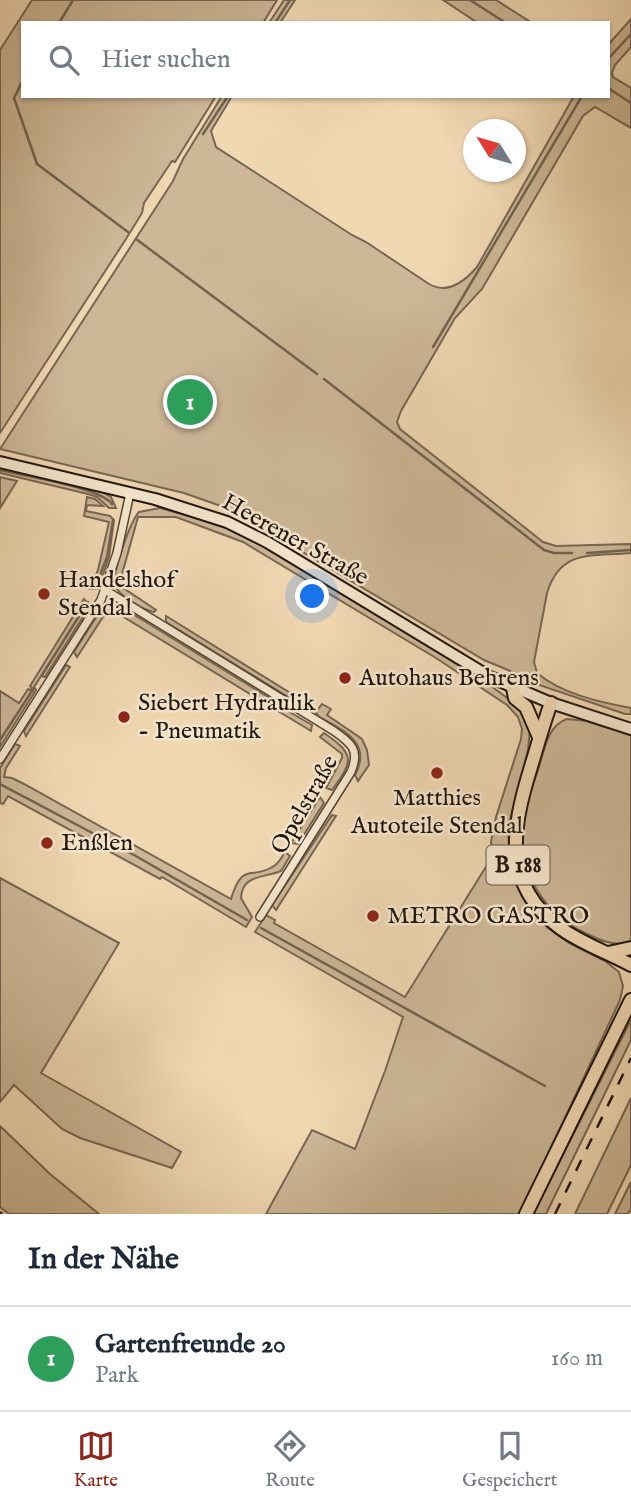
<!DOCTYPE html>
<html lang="de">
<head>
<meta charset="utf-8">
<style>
  body { margin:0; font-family:"IM FELL English",serif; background:#f6f6f7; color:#1f2937 }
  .compass { position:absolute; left:463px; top:119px; width:63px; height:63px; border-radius:50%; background:#fff; box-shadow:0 2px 5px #0004; rotate:307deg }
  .you { position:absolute; left:313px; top:597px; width:24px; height:24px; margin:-18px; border:5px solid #fff; border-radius:50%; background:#1a73e8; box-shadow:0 0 0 10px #1a73e833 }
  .badge { display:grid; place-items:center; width:46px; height:46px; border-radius:50%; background:#8f2418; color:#fff; font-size:23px; font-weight:700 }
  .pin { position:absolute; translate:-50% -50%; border:4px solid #fff; box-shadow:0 2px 7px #0006 }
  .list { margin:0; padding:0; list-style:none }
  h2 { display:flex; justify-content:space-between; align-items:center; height:91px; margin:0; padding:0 28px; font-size:30px }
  h2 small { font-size:23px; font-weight:400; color:#747a83 }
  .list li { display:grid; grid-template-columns:46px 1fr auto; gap:21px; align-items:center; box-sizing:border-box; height:105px; padding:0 28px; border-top:2px solid #e0e1e3 }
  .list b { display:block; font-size:26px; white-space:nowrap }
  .list p { margin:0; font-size:23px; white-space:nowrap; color:#747a83 }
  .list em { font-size:23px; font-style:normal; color:#747a83 }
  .icon { flex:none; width:38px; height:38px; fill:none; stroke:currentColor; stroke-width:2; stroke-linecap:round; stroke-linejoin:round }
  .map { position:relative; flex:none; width:631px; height:1214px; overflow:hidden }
  .search { position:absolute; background:#fff; box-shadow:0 2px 5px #0004; left:21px; right:21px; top:21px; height:77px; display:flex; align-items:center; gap:18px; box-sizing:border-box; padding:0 24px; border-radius:0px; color:#747a83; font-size:26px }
  .sheet { height:196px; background:#fff }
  nav { display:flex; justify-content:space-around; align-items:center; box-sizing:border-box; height:98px; border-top:2px solid #e0e1e3; background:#fff; font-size:19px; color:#747a83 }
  nav a { display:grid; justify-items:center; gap:4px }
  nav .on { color:#8f2418 }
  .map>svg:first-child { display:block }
  .green { fill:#cdb797; stroke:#776652; stroke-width:2 }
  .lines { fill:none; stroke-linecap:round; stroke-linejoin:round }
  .stream { stroke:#73624f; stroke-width:2.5 }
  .street-casing { stroke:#554636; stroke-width:10 }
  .secondary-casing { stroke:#21150d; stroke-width:14 }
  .primary-casing { stroke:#21150d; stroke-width:16 }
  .street { stroke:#f5e6ce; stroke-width:7 }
  .secondary { stroke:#f5e6ce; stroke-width:10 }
  .primary { stroke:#f0d8b3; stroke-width:12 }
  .rail { stroke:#21150d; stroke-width:2.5; stroke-dasharray:12 12; stroke-linecap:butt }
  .poi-dot { fill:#8f2418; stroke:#f5e6ce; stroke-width:2.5 }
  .labels { text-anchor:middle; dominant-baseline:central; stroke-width:5; stroke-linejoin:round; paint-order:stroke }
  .shield { fill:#f5e6ce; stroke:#615447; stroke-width:2 }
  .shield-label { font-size:23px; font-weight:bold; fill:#21150d }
  .street-label { font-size:24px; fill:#21150d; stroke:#f5e6ce }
  .poi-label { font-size:24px; fill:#21150d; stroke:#f5e6ce; text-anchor:start }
</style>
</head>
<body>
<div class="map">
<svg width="631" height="1214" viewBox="0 0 631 1214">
  <rect width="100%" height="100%" fill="#f0d8b3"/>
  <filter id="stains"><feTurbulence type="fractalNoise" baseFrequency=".00286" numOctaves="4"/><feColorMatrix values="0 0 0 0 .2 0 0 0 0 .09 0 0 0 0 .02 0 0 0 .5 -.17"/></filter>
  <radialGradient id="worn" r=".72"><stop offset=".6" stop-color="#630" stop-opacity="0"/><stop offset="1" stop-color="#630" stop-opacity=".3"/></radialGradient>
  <!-- green -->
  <g class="green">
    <path d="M32,0H277L263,23H23V96H216L175,162L172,161L144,203L142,213L126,239L0,433V50Z"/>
    <path d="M284,0H295L280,23H269Z"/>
    <path d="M443,0H496L532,23H478Z"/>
    <path d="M631,19V47L615,65L612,73L613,77L631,88V128L595,107L583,116L482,289L455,318L401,411L397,422L400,429L543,542L556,546L631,544V553C592,557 561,548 547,593L534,662L537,673C562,694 599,702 631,708V714H625L536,684L534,681L484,660L232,510L184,493L0,449L173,181L183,159L222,96H232L211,131L216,147L352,235L366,242L429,284C448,295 465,281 477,267L574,96H608V45Z"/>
    <path d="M0,466L102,492L111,497L116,508H109L97,497L88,494L0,473Z"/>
    <path d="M0,477L17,481L0,508Z"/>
    <path d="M87,497L95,499L103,506L87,505L86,511L110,516L114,520L109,557L98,589H90L98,570L109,522L84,516Z"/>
    <path d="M160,508L224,526L266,547L483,680L521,708L530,728L528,750L508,828L510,862L515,878L526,903L548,928L569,943L605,961L619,972L623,986L620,1000L520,1214H266L312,1130L355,1149L385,1071L403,1017L255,932L266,915L275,920L274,923L405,997L492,857L491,842L496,817L521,739L522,729L518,717L507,705L436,658L243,542L176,517H138L119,585L156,610L154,612C142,609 118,597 115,584C112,573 131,520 139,512Z"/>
    <path d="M84,599L90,606L45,677L41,676L34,687L36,690L0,747V691L19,703L28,689L30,690L32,688L30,686Z"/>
    <path d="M110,603L123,608L268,697V705L112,610L103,617L77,657L74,652L102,608Z"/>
    <path d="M166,616L308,704L303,706L166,622Z"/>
    <path d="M66,665L70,667L26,736L24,731Z"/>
    <path d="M322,704L331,709L327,715L362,739L367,750L369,765L358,781L355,775C373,742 342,730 318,716L316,712Z"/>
    <path d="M281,707L312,725L311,731L278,711Z"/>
    <path d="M567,719L587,721L631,735V942C615,947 599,940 585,933C546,915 518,873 522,829C524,808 532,788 539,767C544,750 548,725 567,719Z"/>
    <path d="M324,733C355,754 354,761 332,790L326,788L342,758V754L320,737Z"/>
    <path d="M15,744L20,746L6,768L4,777L12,778L24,784L231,899C243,860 251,881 274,866C279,863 282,857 285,852L290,856L281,871C265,878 242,874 241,898L252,917L246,927L162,877L160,879L8,796L3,804L0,803V768Z"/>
    <path d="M320,797L324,803L298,844L291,843Z"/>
    <path d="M332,815L336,816L276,910L272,905Z"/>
    <path d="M0,878L119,943L41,1073L181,1152L172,1168L80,1138L62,1129L14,1085L0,1102Z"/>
    <path d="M631,1020V1040L546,1214H533Z"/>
    <path d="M631,1098V1165L607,1214H575Z"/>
    <path d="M0,1126L50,1174L99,1214H9L0,1207Z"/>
    <path d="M631,1182V1210L627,1214H615Z"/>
  </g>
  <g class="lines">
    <!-- stream -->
    <g class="stream">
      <path d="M470,0L506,23"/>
      <path d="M59,23L73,0"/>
      <path d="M275,23L290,0"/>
      <path d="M608,59L631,34"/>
      <path d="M23,80L14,98L37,164L128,232"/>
      <path d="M608,88L631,103"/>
      <path d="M203,134L228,96"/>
      <path d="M136,239L317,374"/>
      <path d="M433,347L582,96"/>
      <path d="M324,379L544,550L554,553H572"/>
      <path d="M0,470C24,476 99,487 112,504"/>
      <path d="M587,553L631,550"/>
      <path d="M95,588L107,557L113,520"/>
      <path d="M42,675L88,602"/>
      <path d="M0,740L34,688"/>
      <path d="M0,784L134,855L247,920"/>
      <path d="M261,928L545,1086"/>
    </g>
    <!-- street casing -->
    <g class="street-casing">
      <g id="street">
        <path d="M105,590L334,731C352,744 360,750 351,772L260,917"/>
        <path d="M0,759L101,600L117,553L130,493"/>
      </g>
    </g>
    <!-- secondary casing -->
    <g class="secondary-casing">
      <path id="secondary" d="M0,462L155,499L227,522L267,542L490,677L551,703L631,729"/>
    </g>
    <!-- primary casing -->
    <g class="primary-casing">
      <g id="primary">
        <path d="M513,688L515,698L526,707L539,737"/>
        <path d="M551,703C543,725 537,747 530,770C512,829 502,884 559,927C580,943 607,952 631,965"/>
        <path d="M608,953L631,948"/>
        <path d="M526,1214L631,1000"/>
      </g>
    </g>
    <!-- street -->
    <use href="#street" class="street"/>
    <!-- secondary -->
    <use href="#secondary" class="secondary"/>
    <!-- primary -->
    <use href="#primary" class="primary"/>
    <!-- rail -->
    <g class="rail">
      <path d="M0,1212L2,1214"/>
      <path d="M555,1214L631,1058"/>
    </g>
  </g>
  <!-- markers -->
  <g class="poi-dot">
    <circle cx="44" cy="594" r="7"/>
    <circle cx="345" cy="678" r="7"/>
    <circle cx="124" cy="717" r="7"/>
    <circle cx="437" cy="773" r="7"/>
    <circle cx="47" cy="843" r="7"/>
    <circle cx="373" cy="916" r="7"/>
  </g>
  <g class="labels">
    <!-- shield labels -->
    <rect class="shield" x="486.5" y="845.5" width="63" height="39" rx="5"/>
    <g class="shield-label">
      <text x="518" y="865">B 188</text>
    </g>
    <!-- street labels -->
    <g class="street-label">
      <text transform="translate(295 540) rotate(29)">Heerener Straße</text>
      <text transform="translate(305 805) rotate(-60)">Opelstraße</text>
    </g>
    <!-- poi labels -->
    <g class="poi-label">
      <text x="58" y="580">Handelshof<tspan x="58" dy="28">Stendal</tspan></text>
      <text x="359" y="678">Autohaus Behrens</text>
      <text x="138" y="703">Siebert Hydraulik<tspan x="138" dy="28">- Pneumatik</tspan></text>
      <text x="437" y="798" text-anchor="middle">Matthies<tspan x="437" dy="28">Autoteile Stendal</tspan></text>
      <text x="61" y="843">Enßlen</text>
      <text x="387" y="916">METRO GASTRO</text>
    </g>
  </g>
  <rect width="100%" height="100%" filter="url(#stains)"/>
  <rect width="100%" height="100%" fill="url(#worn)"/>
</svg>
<svg class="compass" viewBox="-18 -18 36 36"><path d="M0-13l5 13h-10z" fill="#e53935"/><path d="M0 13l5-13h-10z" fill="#747a83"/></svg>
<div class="you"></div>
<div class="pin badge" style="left:190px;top:402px;background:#2e9e5b">1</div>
<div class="search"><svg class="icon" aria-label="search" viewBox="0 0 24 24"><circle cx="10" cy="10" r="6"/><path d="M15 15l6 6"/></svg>Hier suchen</div>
</div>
<section class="sheet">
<h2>In der Nähe<small></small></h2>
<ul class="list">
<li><span class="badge" style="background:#2e9e5b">1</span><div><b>Gartenfreunde 20</b><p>Park</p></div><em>160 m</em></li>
</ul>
</section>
<nav>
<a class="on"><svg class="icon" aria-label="map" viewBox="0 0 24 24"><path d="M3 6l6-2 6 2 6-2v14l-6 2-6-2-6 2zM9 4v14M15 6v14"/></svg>Karte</a>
<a><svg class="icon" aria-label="directions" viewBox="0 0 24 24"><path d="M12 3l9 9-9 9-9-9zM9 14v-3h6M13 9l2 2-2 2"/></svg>Route</a>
<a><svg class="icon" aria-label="saved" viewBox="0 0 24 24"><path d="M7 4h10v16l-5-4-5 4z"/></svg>Gespeichert</a>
</nav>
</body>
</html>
